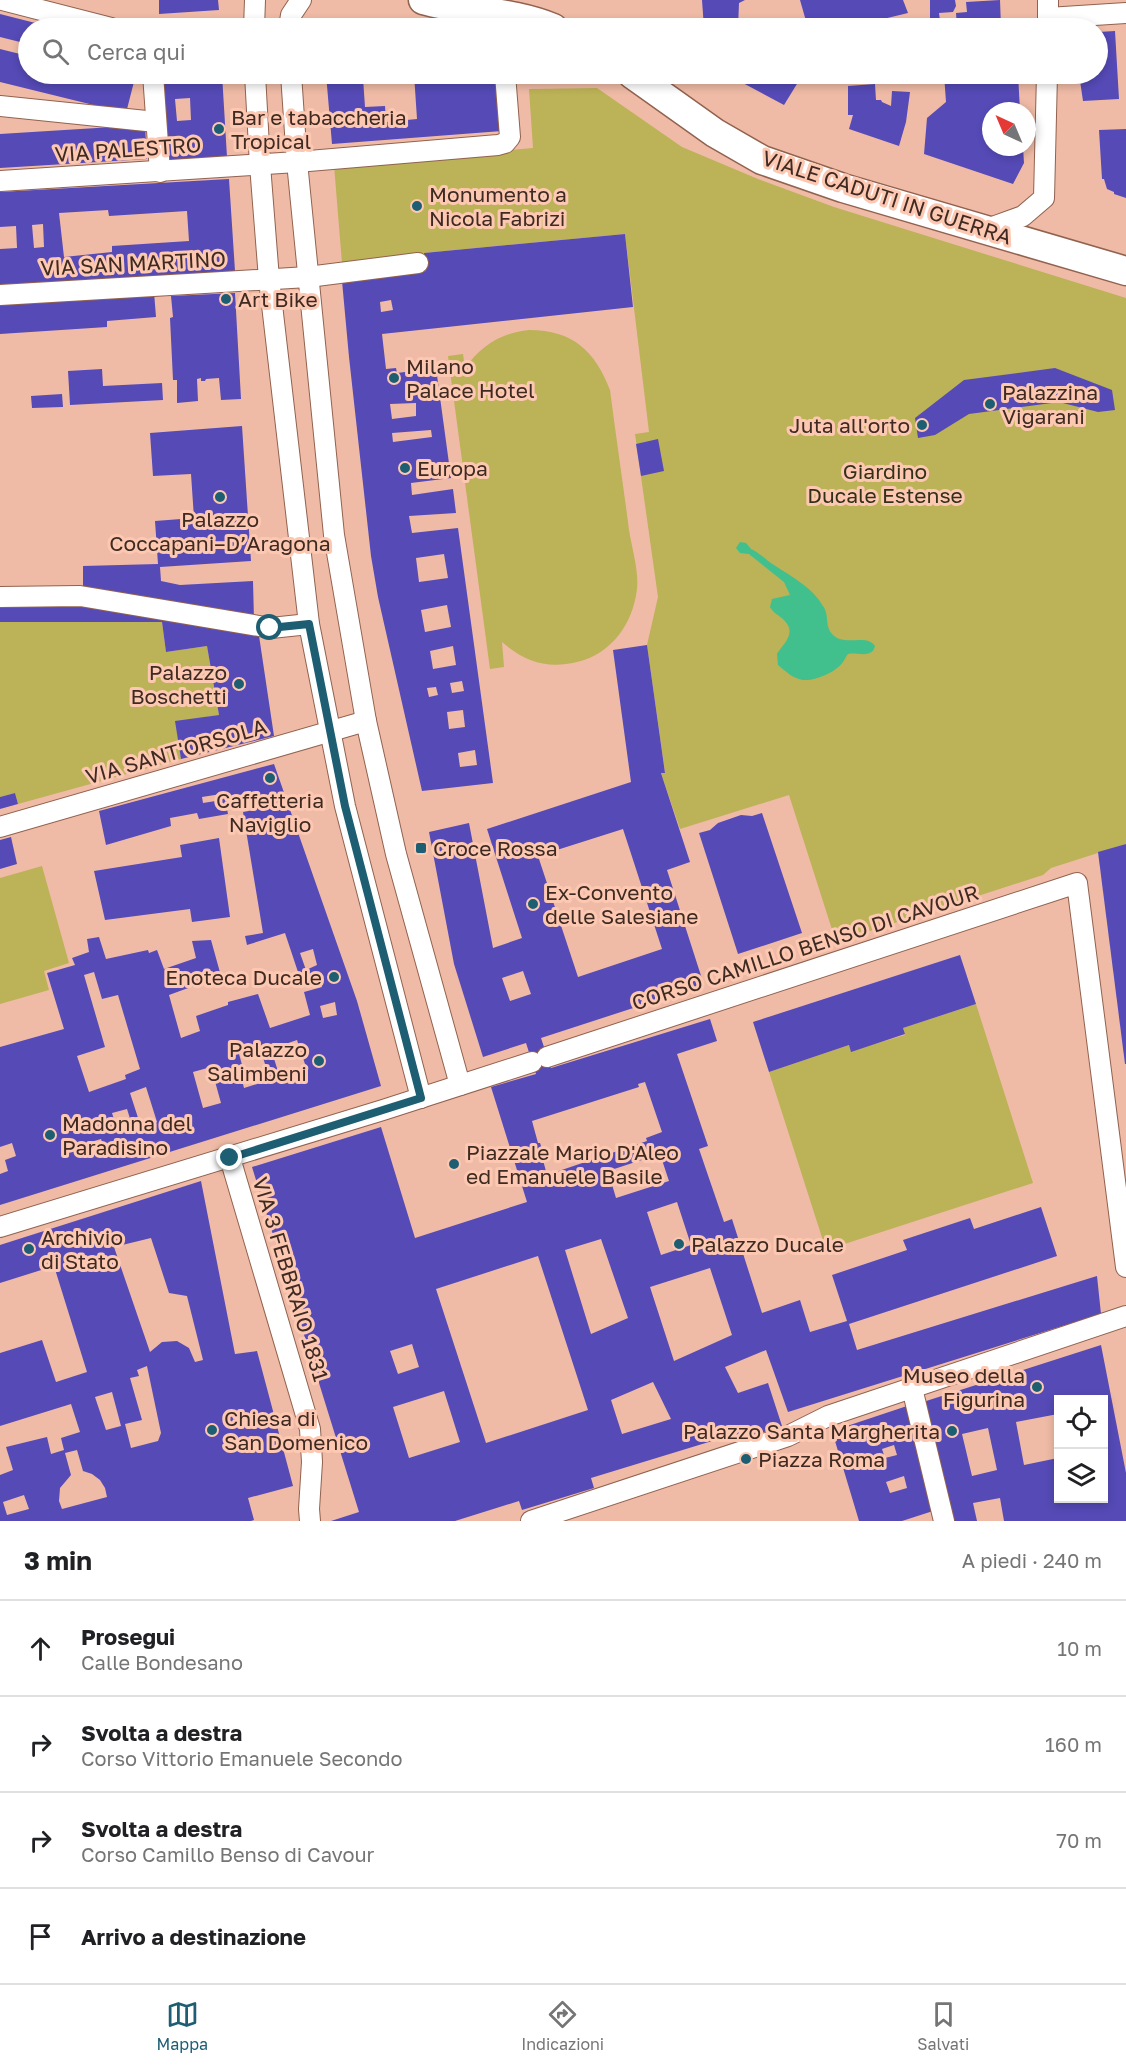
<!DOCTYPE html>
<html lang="it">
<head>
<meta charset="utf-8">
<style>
  body { margin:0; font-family:"Golos Text",sans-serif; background:#f6f6f6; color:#202124 }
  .controls { position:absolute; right:18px; bottom:18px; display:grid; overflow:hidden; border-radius:0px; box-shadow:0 3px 9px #0003 }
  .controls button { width:54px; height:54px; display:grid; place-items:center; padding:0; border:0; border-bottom:2px solid #e0e0e0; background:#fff; color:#202124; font:30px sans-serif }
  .compass { position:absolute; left:982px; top:102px; width:54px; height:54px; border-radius:50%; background:#fff; box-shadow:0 3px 9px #0003; rotate:316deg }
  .stop { position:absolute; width:18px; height:18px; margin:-14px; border:4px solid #1d5e73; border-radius:50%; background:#fff }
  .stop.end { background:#1d5e73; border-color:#fff; box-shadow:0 2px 6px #0008 }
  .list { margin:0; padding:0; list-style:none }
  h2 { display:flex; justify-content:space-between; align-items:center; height:78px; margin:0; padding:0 24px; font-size:26px }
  h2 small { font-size:20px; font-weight:400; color:#757577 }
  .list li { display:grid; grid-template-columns:39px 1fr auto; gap:18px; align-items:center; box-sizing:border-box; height:96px; padding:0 24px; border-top:2px solid #e0e0e0 }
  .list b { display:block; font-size:22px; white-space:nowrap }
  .list p { margin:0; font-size:20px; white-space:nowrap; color:#757577 }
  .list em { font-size:20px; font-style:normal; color:#757577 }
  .icon { flex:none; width:33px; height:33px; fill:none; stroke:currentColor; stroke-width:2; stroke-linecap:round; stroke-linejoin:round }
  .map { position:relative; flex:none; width:1126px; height:1521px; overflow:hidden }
  .search { position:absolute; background:#fff; box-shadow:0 3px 9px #0003; left:18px; right:18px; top:18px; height:66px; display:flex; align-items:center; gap:15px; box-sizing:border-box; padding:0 21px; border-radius:33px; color:#757577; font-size:22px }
  .sheet { height:462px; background:#fff }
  nav { display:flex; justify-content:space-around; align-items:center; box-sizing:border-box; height:84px; border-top:2px solid #e0e0e0; background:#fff; font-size:16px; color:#757577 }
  nav a { display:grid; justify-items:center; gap:3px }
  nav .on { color:#1d5e73 }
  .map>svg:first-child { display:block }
  .green { fill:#bcb257 }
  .water { fill:#41bf8d }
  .building { fill:#564ab7; fill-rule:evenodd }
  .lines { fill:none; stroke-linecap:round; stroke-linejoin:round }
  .minor-casing { stroke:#91624f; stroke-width:22 }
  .secondary-casing { stroke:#91624f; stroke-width:31 }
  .minor { stroke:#fff; stroke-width:20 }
  .secondary { stroke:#fff; stroke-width:28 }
  .route { stroke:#1d5e73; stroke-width:8 }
  .poi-dot { fill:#1d5e73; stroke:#fdc8b2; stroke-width:2 }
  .labels { text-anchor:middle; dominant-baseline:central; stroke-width:6; stroke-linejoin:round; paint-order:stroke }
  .poi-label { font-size:21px; fill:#3f2a22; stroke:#fdc8b2; text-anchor:start }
  .street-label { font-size:21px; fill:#3f2a22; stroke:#fdc8b2 }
  .park-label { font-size:21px; fill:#333018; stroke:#fdc8b2 }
</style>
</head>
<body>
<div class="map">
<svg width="1126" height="1521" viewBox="0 0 1126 1521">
  <rect width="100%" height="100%" fill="#efbba6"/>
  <!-- green -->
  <g class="green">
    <path d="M597,88L682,147L758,179L834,207L1126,298V844L1051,868L1043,875L836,942L789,795L680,829L661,773L665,772L647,645L658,597L635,434L649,432L625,234L424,253L342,263L334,165L533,148L529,89Z"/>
    <path d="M529,330C573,330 595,351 610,390C616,437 623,483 629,530C632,549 639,571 637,589C633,623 612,654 577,662C547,669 525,662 502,642L504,667L490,669L448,356L463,354L465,368C482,345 501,333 529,330Z"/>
    <path d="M0,622H162L166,652L207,646L219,715L176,722L181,759L18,804L15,793L0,797Z"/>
    <path d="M42,866L69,963L44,971L49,990L0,1004V878Z"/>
    <path d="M976,1004L1033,1183L826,1250L769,1072L849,1045L851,1051L905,1035L903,1028Z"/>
  </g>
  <!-- water -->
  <path class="water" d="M740,542L746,543L751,549C760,553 766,560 774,565C792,577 812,587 823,606C830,616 824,626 833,635C846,647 866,633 875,646C872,659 858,652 848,654C846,656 845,659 843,662C836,672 816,681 803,680C794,679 785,671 778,665L777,654C784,643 797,633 784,620C779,615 773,613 770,607L772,599L790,595L784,582L749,554L740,553L736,548Z"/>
  <!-- building -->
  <g class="building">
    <path d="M159,0H218L219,10L159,14Z"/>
    <path d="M702,0H745L739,3L738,28H704Z"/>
    <path d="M800,0H903L908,13L846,28H808Z"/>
    <path d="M930,0H955L956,6L953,12L939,13L940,21H930Z"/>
    <path d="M1000,0L1001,27L1005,28H957L956,13L967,12L966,2Z"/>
    <path d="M0,14L55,28H28V44L0,37Z"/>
    <path d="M1115,31L1119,99L1083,101L1079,74H1098V32Z"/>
    <path d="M0,49L28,56V74H136L126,113L0,82Z"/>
    <path d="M160,74H222L227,157L165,161ZM190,98L191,120L177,121L175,99Z"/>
    <path d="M326,74H383V76L363,78L365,107L385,106L386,122L417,119L414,74H497L502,131L332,144Z"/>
    <path d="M726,74H791L800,79L784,105Z"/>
    <path d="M944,74H1018L1020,111H991V147H1023L1024,163L1013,184L924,154L927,118L946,102Z"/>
    <path d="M875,84L876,100H881L882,102L891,106L892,91L910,92L906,122L899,146L849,129L853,115H848V86Z"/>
    <path d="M145,125L147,159L0,168V134Z"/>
    <path d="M1126,129V198L1114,194V192L1107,189L1104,179H1102L1099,130Z"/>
    <path d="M229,179L235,271L0,285V249L17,248L16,226L0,227V192ZM108,210L109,216L187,211L189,241L112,246V252L64,257L59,213ZM43,224L44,247L34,248L32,225Z"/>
    <path d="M625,234L633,307L382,334L386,369L396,368L397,373L436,368L451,478L411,483L412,495L453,489L456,513L409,516L412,533L458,528L493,783L422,791L378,597L371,556L349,357L342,281L426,271L424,253ZM391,300L393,310L381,312L380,302ZM416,403V416L392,419L390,404ZM431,430L432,437L393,442L392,433ZM444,554L448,578L419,582L416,558ZM447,605L451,627L425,632L421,610ZM453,646L456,665L433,669L430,651ZM462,681L464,691L452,693L450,683ZM436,687L438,695L429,697L427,688ZM463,710L465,727L449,729L447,712ZM475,750L477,765L460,767L458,753Z"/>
    <path d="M154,292L156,317L107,321V327L0,334V303Z"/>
    <path d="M235,293L241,399L221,400L219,378L206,379L205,381H201V378L197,379L198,401L177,403V380H173L170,318L173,317L171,296Z"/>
    <path d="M1055,368L1112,390L1115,410L1098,412L1059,402L969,414L935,435L918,438L915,418L964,380Z"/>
    <path d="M102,369L103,386L162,383L163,400L70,405L68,371Z"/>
    <path d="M62,394L63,407L32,408L31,396Z"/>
    <path d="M242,426L251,561L160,567L161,581L180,585L253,581L254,620L83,591V566L158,564L155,521L194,518L191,474L153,476L150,433Z"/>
    <path d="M658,439L664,471L641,476L636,444Z"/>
    <path d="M79,600L258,629L274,736L181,759L175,721L219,715L207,646L166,652L162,622H0V602Z"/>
    <path d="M647,645L665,773H661L690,862L667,870L704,985L541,1038L551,1068L710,1019L717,1041L677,1054L708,1146L699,1149L724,1222L732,1219L762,1313L800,1300L810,1332L847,1321L832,1275L907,1250L903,1240L970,1218L974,1229L1041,1207L1057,1256L849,1324L857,1350L1097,1276L1101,1314L788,1412L766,1350L725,1367L738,1393L768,1383L782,1426L737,1441L735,1434L591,1478L594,1488L522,1510L519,1501L455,1521H331L359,1512L252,1167L381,1127L415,1238L527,1202L491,1087L536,1074L526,1043L483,1057L454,964L429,832L469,823L493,948L522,938L487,829L631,782L613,650ZM623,829L662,949L578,977L538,856ZM523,971L531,994L510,1001L502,978ZM645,1082L662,1132L646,1138L647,1141L547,1175L540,1149H542L540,1143H538L532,1121L639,1087L638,1084ZM660,1154L669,1181L616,1198L608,1171ZM677,1202L691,1245L661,1255L647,1212ZM601,1239L628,1318L591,1334L565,1250ZM538,1256L588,1410L486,1443L436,1289ZM710,1268L732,1335L674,1361L650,1287ZM412,1344L419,1367L398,1374L390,1351ZM653,1382L671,1419L622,1434L611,1400ZM444,1391L460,1442L409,1458L393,1407Z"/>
    <path d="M274,764L357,1001L381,1086L0,1205V1174L8,1171L5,1160L16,1156L12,1143L0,1147V1047L64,1029L47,973L75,965L72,958L89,952L87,939L99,937L106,959L148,950L149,953L157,950L164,969L196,958L192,941L211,940L221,976L169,995L181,1038L200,1031L196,1016L228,1005V1002L258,994L270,1028L310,1015L304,992L322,987L320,982L303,987L285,933L247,945L245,936L263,933L243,812L254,810L252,800L231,805L232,808L227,809L228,814L199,819L197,813L170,818L171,826L106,845L99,811ZM221,794L222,800L203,803L202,797ZM313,949L317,965L306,970L300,953ZM94,972L102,999L118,995L140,1069L125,1075L126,1079L89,1092L77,1056L105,1047L84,975ZM335,1002L337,1015L323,1018L320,1006ZM297,1040L308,1073L281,1081L271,1049ZM260,1048L270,1080L244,1088L242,1080L246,1079L239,1054ZM211,1067L221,1103L203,1108L193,1072ZM146,1087L157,1122L141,1127L130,1093ZM127,1109L133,1128L118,1132L112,1113ZM101,1139L105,1151L95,1155L91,1142Z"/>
    <path d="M15,793L18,804L0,809V797Z"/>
    <path d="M762,813L802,933L738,954L699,833L710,830L718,823L741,815L752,816Z"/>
    <path d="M11,837L17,864L0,869V840Z"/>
    <path d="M219,838L230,917L192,922L190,909L105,920L94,871L182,857L180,845Z"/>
    <path d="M1126,844V1064H1125L1098,852Z"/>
    <path d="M960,955L976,1004L903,1028L905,1034L851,1052L849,1045L769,1072L753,1022Z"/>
    <path d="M201,1181L235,1354L257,1351L293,1486L248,1498L254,1520L251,1521H0V1475L13,1470L6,1447L47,1437L51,1454L64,1450L61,1438L80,1432L71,1404L0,1426V1353L42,1340L56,1382L87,1372L54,1266L0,1283V1245ZM151,1238L169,1293L187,1296L203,1360L195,1362L189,1348L177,1341L162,1342L150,1352L114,1247ZM147,1366L161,1433L158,1441L131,1448L125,1424L142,1420L130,1378L139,1376L137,1370ZM112,1392L121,1426L106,1430L95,1397ZM77,1450L83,1471L92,1474L100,1480L105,1488L107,1497L62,1509L59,1501L60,1488L71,1475L65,1453ZM24,1495L29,1509L7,1515L3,1502Z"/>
    <path d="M1101,1345L1126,1473V1521H1004L1000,1498L973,1503L977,1521H950L923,1402ZM1058,1400H1104V1498H1058V1458L1024,1465L1016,1422L1058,1414ZM988,1428L997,1470L972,1476L962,1434Z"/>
    <path d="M910,1405L933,1511L902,1521H859L832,1431ZM894,1445L897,1455L885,1458L882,1449ZM904,1476L907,1488L890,1493L886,1482Z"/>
  </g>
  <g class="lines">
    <!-- minor casing -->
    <g class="minor-casing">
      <g id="minor">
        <path d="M2,0L111,28"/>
        <path d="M1048,0V28"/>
        <path d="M1048,18L1126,13"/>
        <path d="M254,28L255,0"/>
        <path d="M289,28L291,15L301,0"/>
        <path d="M153,74L160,172"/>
        <path d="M255,74L260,165L269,279L309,624L345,806L421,1098"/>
        <path d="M291,74L297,162L334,535L366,721L396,854L460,1085"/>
        <path d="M0,106L156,122"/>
        <path d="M0,181L297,162L498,145L505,143L510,137L505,74"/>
        <path d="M987,229L1023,216L1044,198L1047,74"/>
        <path d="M0,295L308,277L418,263"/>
        <path d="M0,597L80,596L271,628L309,624"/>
        <path d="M0,827L366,721"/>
        <path d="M547,1057L1077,883L1126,1267"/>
        <path d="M230,1158L310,1429L312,1462L309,1509L310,1521"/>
        <path d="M0,1227L383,1110L532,1062"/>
        <path d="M912,1388L944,1521"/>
        <path d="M531,1521L788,1436L828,1416L1126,1316"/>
      </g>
    </g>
    <!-- secondary casing -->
    <g class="secondary-casing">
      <g id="secondary">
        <path d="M423,0C466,12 513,11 553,28"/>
        <path d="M632,74L715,133L762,160L843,188L1126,271"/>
      </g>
    </g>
    <!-- minor -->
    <use href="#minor" class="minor"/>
    <!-- secondary -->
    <use href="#secondary" class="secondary"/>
  </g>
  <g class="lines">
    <!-- route -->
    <path class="route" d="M230,1158L421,1098L345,806L309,624L270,628"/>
  </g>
  <!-- markers -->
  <g class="poi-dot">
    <circle cx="219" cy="129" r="6"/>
    <circle cx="417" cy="206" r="6"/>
    <circle cx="226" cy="299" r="6"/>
    <circle cx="394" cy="378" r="6"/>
    <circle cx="990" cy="404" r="6"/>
    <circle cx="922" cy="425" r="6"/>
    <circle cx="405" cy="468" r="6"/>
    <circle cx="220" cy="497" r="6"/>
    <circle cx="239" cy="684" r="6"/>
    <circle cx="270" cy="778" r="6"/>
    <rect x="415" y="842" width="12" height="12" rx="3"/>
    <circle cx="533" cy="904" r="6"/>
    <circle cx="334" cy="977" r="6"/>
    <circle cx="319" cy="1061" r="6"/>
    <circle cx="50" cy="1135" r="6"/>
    <circle cx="454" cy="1164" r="6"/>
    <circle cx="679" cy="1244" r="6"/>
    <circle cx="29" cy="1249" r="6"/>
    <circle cx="1037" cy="1387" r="6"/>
    <circle cx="212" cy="1430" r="6"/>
    <circle cx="952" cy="1431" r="6"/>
    <circle cx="746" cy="1459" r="6"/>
  </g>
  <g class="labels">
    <!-- poi labels -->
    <g class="poi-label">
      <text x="231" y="117">Bar e tabaccheria<tspan x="231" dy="24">Tropical</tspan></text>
      <text x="429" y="194">Monumento a<tspan x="429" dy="24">Nicola Fabrizi</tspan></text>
      <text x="238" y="299">Art Bike</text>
      <text x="406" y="366">Milano<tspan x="406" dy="24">Palace Hotel</tspan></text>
      <text x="1002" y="392">Palazzina<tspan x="1002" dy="24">Vigarani</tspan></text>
      <text x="910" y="425" text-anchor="end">Juta all'orto</text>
      <text x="417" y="468">Europa</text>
      <text x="220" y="519" text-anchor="middle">Palazzo<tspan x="220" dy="24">Coccapani–D’Aragona</tspan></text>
      <text x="227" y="672" text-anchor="end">Palazzo<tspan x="227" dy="24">Boschetti</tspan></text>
      <text x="270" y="800" text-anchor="middle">Caffetteria<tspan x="270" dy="24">Naviglio</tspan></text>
      <text x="433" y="848">Croce Rossa</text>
      <text x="545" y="892">Ex-Convento<tspan x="545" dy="24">delle Salesiane</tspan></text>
      <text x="322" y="977" text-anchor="end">Enoteca Ducale</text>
      <text x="307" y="1049" text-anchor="end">Palazzo<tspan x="307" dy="24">Salimbeni</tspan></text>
      <text x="62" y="1123">Madonna del<tspan x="62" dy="24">Paradisino</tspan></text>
      <text x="466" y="1152">Piazzale Mario D'Aleo<tspan x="466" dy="24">ed Emanuele Basile</tspan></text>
      <text x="41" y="1237">Archivio<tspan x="41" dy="24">di Stato</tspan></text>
      <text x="691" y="1244">Palazzo Ducale</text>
      <text x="1025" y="1375" text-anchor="end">Museo della<tspan x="1025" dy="24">Figurina</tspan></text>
      <text x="224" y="1418">Chiesa di<tspan x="224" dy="24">San Domenico</tspan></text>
      <text x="940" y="1431" text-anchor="end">Palazzo Santa Margherita</text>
      <text x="758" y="1459">Piazza Roma</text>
    </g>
    <!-- street labels -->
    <g class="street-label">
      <text transform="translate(128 149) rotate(-4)">VIA PALESTRO</text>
      <text transform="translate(887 197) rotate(18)">VIALE CADUTI IN GUERRA</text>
      <text transform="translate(133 263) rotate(-3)">VIA SAN MARTINO</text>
      <text transform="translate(176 751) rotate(-16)">VIA SANT'ORSOLA</text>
      <text transform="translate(805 947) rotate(-18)">CORSO CAMILLO BENSO DI CAVOUR</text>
      <text transform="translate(291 1279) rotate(73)">VIA 3 FEBBRAIO 1831</text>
    </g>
    <!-- park labels -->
    <g class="park-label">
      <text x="885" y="471">Giardino<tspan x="885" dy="24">Ducale Estense</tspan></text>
    </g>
  </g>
</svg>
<div class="controls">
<button><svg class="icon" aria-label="locate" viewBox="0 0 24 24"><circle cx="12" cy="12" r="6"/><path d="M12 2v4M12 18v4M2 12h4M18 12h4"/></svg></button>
<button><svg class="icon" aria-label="layers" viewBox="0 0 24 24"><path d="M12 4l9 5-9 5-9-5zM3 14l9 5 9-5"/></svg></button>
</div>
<svg class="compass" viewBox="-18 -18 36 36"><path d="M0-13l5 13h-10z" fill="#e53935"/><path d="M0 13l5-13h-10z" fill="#757577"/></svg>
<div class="stop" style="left:270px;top:628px"></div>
<div class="stop end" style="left:230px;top:1158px"></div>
<div class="search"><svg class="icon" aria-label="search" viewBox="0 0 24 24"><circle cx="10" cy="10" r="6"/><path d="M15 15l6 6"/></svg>Cerca qui</div>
</div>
<section class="sheet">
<h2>3 min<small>A piedi · 240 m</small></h2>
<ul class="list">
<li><svg class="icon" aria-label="ahead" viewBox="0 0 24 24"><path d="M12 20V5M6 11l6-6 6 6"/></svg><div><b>Prosegui</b><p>Calle Bondesano</p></div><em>10 m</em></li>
<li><svg class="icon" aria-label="right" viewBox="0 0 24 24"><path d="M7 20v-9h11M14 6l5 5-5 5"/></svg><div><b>Svolta a destra</b><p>Corso Vittorio Emanuele Secondo</p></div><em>160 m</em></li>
<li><svg class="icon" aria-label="right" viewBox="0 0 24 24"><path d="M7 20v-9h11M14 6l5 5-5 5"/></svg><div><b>Svolta a destra</b><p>Corso Camillo Benso di Cavour</p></div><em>70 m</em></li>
<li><svg class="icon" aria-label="arrive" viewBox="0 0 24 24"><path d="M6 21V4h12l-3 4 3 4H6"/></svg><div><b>Arrivo a destinazione</b></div></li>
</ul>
</section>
<nav>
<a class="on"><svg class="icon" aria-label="map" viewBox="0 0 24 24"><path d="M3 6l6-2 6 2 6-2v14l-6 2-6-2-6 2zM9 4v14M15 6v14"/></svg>Mappa</a>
<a><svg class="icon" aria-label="directions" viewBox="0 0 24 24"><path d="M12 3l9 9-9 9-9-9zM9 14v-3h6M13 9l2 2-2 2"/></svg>Indicazioni</a>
<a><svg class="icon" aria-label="saved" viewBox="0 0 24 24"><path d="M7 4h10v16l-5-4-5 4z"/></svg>Salvati</a>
</nav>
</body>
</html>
